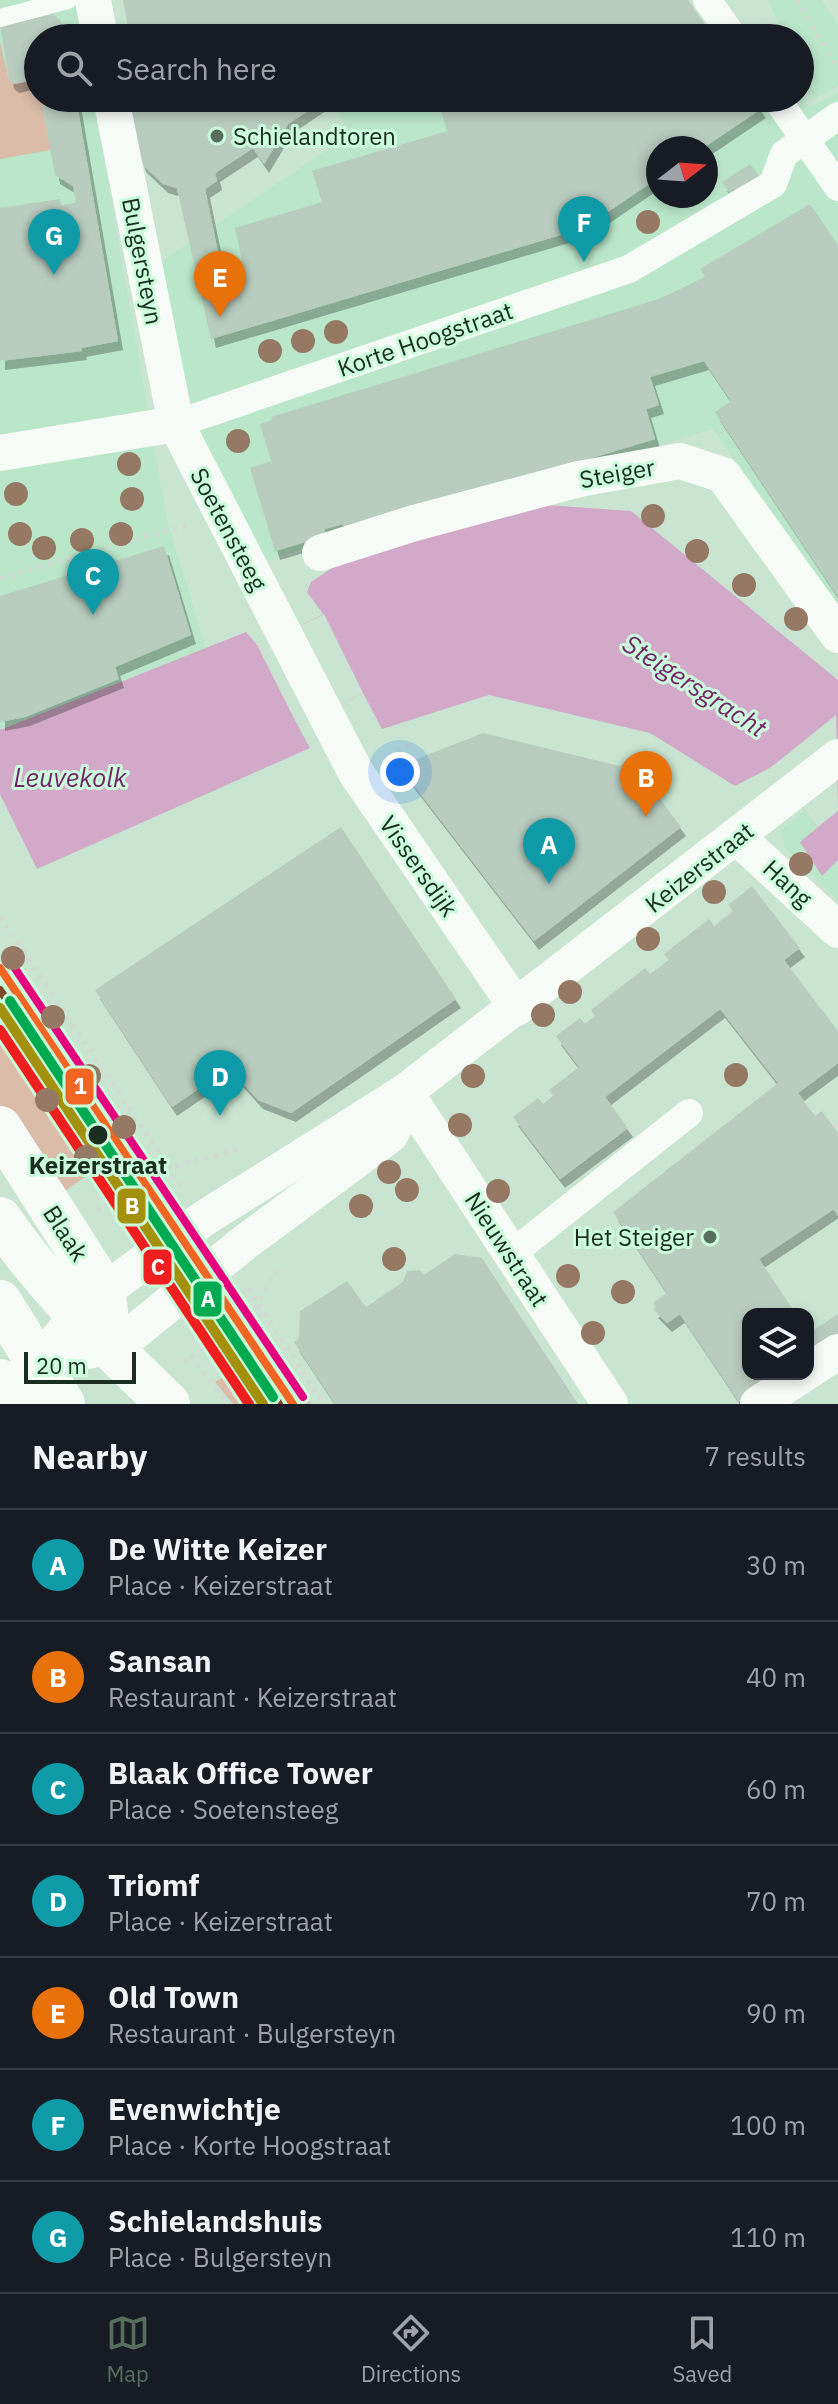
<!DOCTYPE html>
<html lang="en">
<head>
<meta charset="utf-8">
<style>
  body { margin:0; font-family:"IBM Plex Sans",sans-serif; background:#242831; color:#f1f3f6 }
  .controls { position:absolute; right:24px; bottom:24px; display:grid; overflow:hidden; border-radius:16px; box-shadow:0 4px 12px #0003 }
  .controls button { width:72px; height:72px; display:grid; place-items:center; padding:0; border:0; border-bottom:2px solid #363941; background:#171b24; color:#f1f3f6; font:40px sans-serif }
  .compass { position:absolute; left:646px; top:136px; width:72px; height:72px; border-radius:50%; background:#171b24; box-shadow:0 4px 12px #0003; rotate:73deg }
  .scale { position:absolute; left:24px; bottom:20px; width:112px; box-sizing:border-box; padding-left:8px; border:4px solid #192d20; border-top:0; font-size:22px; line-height:28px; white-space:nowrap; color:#192d20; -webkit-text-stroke:6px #cbfddc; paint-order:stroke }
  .you { position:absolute; left:400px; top:772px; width:28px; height:28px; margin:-20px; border:6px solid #fff; border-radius:50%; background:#1a73e8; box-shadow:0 0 0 12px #1a73e833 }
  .badge { display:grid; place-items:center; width:52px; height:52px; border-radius:50%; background:#576d5e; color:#fff; font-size:26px; font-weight:700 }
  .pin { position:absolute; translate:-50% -66px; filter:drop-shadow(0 2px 4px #0008) }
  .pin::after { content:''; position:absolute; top:42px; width:28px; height:24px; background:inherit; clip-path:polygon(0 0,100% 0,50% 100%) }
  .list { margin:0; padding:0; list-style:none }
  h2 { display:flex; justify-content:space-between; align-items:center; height:104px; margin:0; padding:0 32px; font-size:34px }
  h2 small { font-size:26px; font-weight:400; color:#9ea1a6 }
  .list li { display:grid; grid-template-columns:52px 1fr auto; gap:24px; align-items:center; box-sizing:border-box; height:112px; padding:0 32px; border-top:2px solid #363941 }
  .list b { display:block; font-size:30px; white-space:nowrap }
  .list p { margin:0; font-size:26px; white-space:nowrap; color:#9ea1a6 }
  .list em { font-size:26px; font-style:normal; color:#9ea1a6 }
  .icon { flex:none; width:44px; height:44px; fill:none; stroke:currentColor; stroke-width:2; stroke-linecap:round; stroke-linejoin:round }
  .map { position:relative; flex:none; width:838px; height:1404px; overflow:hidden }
  .search { position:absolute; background:#171b24; box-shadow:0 4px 12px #0003; left:24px; right:24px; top:24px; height:88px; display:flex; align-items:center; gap:20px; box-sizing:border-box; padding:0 28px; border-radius:44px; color:#9ea1a6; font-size:30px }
  .sheet { height:888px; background:#171b24 }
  nav { display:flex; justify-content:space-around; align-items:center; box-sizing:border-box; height:112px; border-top:2px solid #363941; background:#171b24; font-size:22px; color:#9ea1a6 }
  nav a { display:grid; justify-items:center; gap:4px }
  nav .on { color:#576d5e }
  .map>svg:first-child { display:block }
  .built { fill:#bae6c9; fill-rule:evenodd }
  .green { fill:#dabca8 }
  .water { fill:#d2a9c9 }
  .pier { fill:#c9e5d2 }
  .building { fill:#b8cdbf; filter:url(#shadow) }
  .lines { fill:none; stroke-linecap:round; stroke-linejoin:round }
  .path { stroke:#d1dad4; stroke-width:5; stroke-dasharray:4 6; stroke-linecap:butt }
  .service { stroke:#f7fbf8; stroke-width:18 }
  .pedestrian { stroke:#f7fbf8; stroke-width:28 }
  .minor { stroke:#f7fbf8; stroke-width:36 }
  .secondary { stroke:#f7fbf8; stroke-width:44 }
  .tram-1-casing { stroke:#cbfddc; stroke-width:14 }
  .tram-2-casing { stroke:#cbfddc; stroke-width:14 }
  .tram-3-casing { stroke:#cbfddc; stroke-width:14 }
  .tram-1 { stroke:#f26522; stroke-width:8 }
  .tram-2 { stroke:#7a4b2a; stroke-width:8 }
  .tram-3 { stroke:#e5007d; stroke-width:8 }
  .metro-1-casing { stroke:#cbfddc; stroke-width:16 }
  .metro-2-casing { stroke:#cbfddc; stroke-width:16 }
  .metro-3-casing { stroke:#cbfddc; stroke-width:16 }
  .metro-1 { stroke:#a3910d; stroke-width:10 }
  .metro-2 { stroke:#ef1f1f; stroke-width:10 }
  .metro-3 { stroke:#00aa50; stroke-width:10 }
  .tree { fill:#957964 }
  .poi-dot { fill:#576d5e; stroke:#cbfddc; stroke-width:3 }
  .stop-dot { fill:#192d20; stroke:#cbfddc; stroke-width:3 }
  .labels { text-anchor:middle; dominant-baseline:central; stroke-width:6; stroke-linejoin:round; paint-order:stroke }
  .poi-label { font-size:24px; fill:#192d20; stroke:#cbfddc; text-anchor:start }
  .street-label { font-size:24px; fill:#192d20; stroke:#cbfddc }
  .stop-label { font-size:24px; font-weight:bold; fill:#192d20; stroke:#cbfddc }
  .water-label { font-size:26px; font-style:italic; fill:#752367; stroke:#cbfddc }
  .line-badge { stroke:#cbfddc; stroke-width:3 }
  .badge-label { font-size:22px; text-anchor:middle; font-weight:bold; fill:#fff }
</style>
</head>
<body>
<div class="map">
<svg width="838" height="1404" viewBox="0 0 838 1404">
  <defs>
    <filter id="shadow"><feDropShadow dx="5" dy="9" stdDeviation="0" flood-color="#0004"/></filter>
  </defs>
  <rect width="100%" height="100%" fill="#c9e5d2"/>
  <!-- built -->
  <g class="built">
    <path d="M0,0H75L82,38H38V98H93L168,524L209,657L0,739Z"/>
    <path d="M768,0H821L838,25V86L812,100L800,73V38H785Z"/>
    <path d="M800,92L807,108L838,92V610L713,429L258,563L190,446L150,269L352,133L328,98H800ZM658,148H706V196H658Z"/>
    <path d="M838,784V901L785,848L781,830Z"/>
  </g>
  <!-- green -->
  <g class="green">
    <path d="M0,42L9,80L38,84L51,150L0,159Z"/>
    <path d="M0,1040L91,1173L57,1196L0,1110Z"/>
    <path d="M274,1346L311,1404H233L215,1382Z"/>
  </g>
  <!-- water -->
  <path class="water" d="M532,504L631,511L838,680V860L822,876L800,842L818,827L770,768L735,786L650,733L489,695L382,729L363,693L298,726L310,748L37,869L0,794V730L246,632L259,647L323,614L307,592L311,582L341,562Z"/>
  <!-- pier -->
  <g class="pier">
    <path d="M324,614L363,693L298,726L258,647Z"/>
    <path d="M836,715L838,811L818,827L770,768Z"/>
  </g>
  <!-- building -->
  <g class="building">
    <path d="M123,0H688L714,38H424L423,33L416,38H130Z"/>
    <path d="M52,13L61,21L64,38H38V83L34,80L14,84L9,80L0,24Z"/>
    <path d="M41,98H76L118,341L81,348L82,351L0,361V208L60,199L61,205L76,203L73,186L55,175Z"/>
    <path d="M122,98H327L288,124L264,164L253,148L215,173L217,181L205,189L221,267L242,261L235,228L322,202L312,171L447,131L437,98H753L761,109L703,148H658V178L584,228L211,339L177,188L163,184L141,163Z"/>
    <path d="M750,164L760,177L732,196L722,182Z"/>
    <path d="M810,204L838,245V597L715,412L731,401L704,361L650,377L659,405L646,409L655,439L346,532L343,524L324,529L326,536L275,551L250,468L271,461L260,424L272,420L271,417L659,299L705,277L700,269Z"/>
    <path d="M164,546L191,635L115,667L119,679L25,717L0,722V596L98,566L105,558L111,562Z"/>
    <path d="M483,733L620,766L629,758L681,827L534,941L399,766Z"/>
    <path d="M341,827L456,999L291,1113L258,1100L229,1068L172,1107L95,990Z"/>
    <path d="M752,886L800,948L784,960L838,1031V1063L798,1093L815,1116L822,1111L838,1133V1216L834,1209L759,1259L796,1314H748V1374H781L739,1402L680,1314L667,1323L653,1309L656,1307L653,1303L667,1293L613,1212L778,1083L720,1009L605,1097L628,1128L560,1179L513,1117L538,1098L543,1104L553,1096L549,1090L579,1067L556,1036L580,1018L585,1024L595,1016L591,1010L645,968L650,974L669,960L664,954L709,919L714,926L733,911L728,905Z"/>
    <path d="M455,1254L482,1258L578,1404H335L294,1342L299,1339L300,1311L347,1281L366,1307L403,1282L407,1271L420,1270L424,1275Z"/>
    <path d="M838,1314V1336L808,1356V1334Z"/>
  </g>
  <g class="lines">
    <!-- path -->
    <g class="path">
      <path d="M797,0L838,69"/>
      <path d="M0,578L188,525"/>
      <path d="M388,755L412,743"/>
      <path d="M0,917L184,1189"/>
      <path d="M20,979L154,1174"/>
      <path d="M0,1025L114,1200"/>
      <path d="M834,1127L838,1124"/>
      <path d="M97,1210L171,1167L241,1149"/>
      <path d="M248,1288L324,1404"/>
      <path d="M191,1356L228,1404"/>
      <path d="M184,1362L252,1315L278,1267"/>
    </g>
    <!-- service -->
    <path class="service" d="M0,18L68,0"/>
    <!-- pedestrian -->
    <g class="pedestrian">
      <path d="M707,0L734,38"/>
      <path d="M776,98L838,187"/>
      <path d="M176,424L629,269L773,184L784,154L838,116"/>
      <path d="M510,1255L689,1113"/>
    </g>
    <!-- minor -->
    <g class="minor">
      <path d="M93,0L100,38"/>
      <path d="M111,98L176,424L355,771L517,1008"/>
      <path d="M0,453L176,424"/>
      <path d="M320,553L411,524L579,479L680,461L723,475L838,635"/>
      <path d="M737,837L838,930"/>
      <path d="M405,1092L610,1404"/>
      <path d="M38,1363L109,1346L132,1334L244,1243L390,1135L402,1113L405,1092"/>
      <path d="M808,1371L838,1352"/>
      <path d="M17,1380L38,1363L77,1316L104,1291L203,1219L405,1092L838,757"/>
      <path d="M758,1404L804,1374"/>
    </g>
    <!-- secondary -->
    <g class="secondary">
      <path d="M0,1128L104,1291L109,1346"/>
      <path d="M0,1219C47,1289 108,1345 168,1404"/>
      <path d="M0,1302L63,1404"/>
      <path d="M0,1381L20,1404"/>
    </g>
    <!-- tram-1 casing -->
    <g class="tram-1-casing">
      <path id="tram-1" d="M0,968L293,1404"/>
    </g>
    <!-- tram-2 casing -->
    <g class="tram-2-casing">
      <path id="tram-2" d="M0,990L279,1404"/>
    </g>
    <!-- tram-3 casing -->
    <g class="tram-3-casing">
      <path id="tram-3" d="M10,961L303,1397"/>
    </g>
    <!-- tram-1 -->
    <use href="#tram-1" class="tram-1"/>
    <!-- tram-2 -->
    <use href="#tram-2" class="tram-2"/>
    <!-- tram-3 -->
    <use href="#tram-3" class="tram-3"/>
    <!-- metro-1 casing -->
    <g class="metro-1-casing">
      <path id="metro-1" d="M0,1008L263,1404"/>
    </g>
    <!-- metro-2 casing -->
    <g class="metro-2-casing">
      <path id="metro-2" d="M0,1030L249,1404"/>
    </g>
    <!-- metro-3 casing -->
    <g class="metro-3-casing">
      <path id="metro-3" d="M10,1001L273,1397"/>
    </g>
    <!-- metro-1 -->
    <use href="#metro-1" class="metro-1"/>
    <!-- metro-2 -->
    <use href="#metro-2" class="metro-2"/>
    <!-- metro-3 -->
    <use href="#metro-3" class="metro-3"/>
  </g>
  <!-- trees -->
  <g class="tree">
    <circle cx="648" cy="222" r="12"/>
    <circle cx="336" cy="332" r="12"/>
    <circle cx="303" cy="341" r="12"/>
    <circle cx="270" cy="351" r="12"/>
    <circle cx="238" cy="441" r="12"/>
    <circle cx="129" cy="464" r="12"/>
    <circle cx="16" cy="494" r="12"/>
    <circle cx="132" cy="499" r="12"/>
    <circle cx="653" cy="516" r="12"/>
    <circle cx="20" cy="534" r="12"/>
    <circle cx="121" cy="534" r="12"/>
    <circle cx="82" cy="540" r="12"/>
    <circle cx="44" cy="548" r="12"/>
    <circle cx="697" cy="551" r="12"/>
    <circle cx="744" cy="585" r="12"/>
    <circle cx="796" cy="619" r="12"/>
    <circle cx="801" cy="864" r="12"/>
    <circle cx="714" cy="892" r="12"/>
    <circle cx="648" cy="939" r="12"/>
    <circle cx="13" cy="958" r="12"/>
    <circle cx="570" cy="992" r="12"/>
    <circle cx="543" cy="1015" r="12"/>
    <circle cx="53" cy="1017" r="12"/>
    <circle cx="736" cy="1075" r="12"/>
    <circle cx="89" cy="1076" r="12"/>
    <circle cx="473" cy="1076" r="12"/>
    <circle cx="47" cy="1100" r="12"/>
    <circle cx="460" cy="1125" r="12"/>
    <circle cx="124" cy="1127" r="12"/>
    <circle cx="86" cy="1157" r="12"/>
    <circle cx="389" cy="1172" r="12"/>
    <circle cx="407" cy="1190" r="12"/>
    <circle cx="498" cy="1191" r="12"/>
    <circle cx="361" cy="1206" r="12"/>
    <circle cx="394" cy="1259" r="12"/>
    <circle cx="568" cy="1276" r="12"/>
    <circle cx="623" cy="1292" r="12"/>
    <circle cx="593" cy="1333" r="12"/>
  </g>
  <!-- markers -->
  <g class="poi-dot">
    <circle cx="217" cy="136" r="8"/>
    <circle cx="710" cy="1237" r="8"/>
  </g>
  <circle class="stop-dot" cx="98" cy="1135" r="11"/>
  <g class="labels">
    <!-- poi labels -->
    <g class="poi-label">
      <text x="233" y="136">Schielandtoren</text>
      <text x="694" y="1237" text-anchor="end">Het Steiger</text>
    </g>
    <!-- street labels -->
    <g class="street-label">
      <text transform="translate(143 261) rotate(79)">Bulgersteyn</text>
      <text transform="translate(425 339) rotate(-19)">Korte Hoogstraat</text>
      <text transform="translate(617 473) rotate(-10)">Steiger</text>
      <text transform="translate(229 529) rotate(62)">Soetensteeg</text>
      <text transform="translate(419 866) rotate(55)">Vissersdijk</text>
      <text transform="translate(699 867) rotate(-38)">Keizerstraat</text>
      <text transform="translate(788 883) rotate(43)">Hang</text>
      <text transform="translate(66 1233) rotate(57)">Blaak</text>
      <text transform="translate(507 1249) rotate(57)">Nieuwstraat</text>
    </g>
    <!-- stop labels -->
    <g class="stop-label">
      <text x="98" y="1165">Keizerstraat</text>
    </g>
    <!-- water labels -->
    <g class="water-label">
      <text transform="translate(695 685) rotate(33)">Steigersgracht</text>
      <text x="70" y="777">Leuvekolk</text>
    </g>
  </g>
  <g class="line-badge">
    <rect x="64" y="1067" width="31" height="39" rx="8" fill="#f26522"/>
    <rect x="116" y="1187" width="31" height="38" rx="8" fill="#a3910d"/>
    <rect x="142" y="1248" width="31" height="38" rx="8" fill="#ef1f1f"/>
    <rect x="192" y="1280" width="31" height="38" rx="8" fill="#00aa50"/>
  </g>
  <g class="badge-label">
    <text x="80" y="1094">1</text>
    <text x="132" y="1214">B</text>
    <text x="158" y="1275">C</text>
    <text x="208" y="1307">A</text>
  </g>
</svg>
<div class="controls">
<button><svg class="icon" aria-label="layers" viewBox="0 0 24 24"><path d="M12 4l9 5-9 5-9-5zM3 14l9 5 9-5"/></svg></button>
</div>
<svg class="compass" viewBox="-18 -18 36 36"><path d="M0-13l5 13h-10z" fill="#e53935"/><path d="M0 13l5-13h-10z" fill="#9ea1a6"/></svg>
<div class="scale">20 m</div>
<div class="you"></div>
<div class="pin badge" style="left:549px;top:884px;background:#0f9aa8">A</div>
<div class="pin badge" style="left:646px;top:817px;background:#e8710a">B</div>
<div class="pin badge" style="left:93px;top:615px;background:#0f9aa8">C</div>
<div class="pin badge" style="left:220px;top:1116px;background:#0f9aa8">D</div>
<div class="pin badge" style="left:220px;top:317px;background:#e8710a">E</div>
<div class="pin badge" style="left:584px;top:262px;background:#0f9aa8">F</div>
<div class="pin badge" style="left:54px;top:275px;background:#0f9aa8">G</div>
<div class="search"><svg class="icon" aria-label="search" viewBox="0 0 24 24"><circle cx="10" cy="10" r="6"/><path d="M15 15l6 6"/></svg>Search here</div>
</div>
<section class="sheet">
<h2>Nearby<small>7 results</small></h2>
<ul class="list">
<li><span class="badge" style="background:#0f9aa8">A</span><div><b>De Witte Keizer</b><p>Place · Keizerstraat</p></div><em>30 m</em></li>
<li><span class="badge" style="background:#e8710a">B</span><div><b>Sansan</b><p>Restaurant · Keizerstraat</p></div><em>40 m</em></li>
<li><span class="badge" style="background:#0f9aa8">C</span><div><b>Blaak Office Tower</b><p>Place · Soetensteeg</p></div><em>60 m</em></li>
<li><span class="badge" style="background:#0f9aa8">D</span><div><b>Triomf</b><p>Place · Keizerstraat</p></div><em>70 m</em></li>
<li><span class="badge" style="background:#e8710a">E</span><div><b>Old Town</b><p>Restaurant · Bulgersteyn</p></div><em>90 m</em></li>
<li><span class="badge" style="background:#0f9aa8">F</span><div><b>Evenwichtje</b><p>Place · Korte Hoogstraat</p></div><em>100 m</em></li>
<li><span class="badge" style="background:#0f9aa8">G</span><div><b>Schielandshuis</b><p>Place · Bulgersteyn</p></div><em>110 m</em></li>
</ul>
</section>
<nav>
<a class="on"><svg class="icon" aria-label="map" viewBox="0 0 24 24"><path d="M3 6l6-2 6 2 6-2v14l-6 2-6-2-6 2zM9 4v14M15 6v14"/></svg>Map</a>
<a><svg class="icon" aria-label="directions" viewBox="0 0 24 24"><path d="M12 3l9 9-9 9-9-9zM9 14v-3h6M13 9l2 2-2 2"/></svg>Directions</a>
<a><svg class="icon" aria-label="saved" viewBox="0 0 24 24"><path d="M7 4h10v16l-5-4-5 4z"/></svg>Saved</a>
</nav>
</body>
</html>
